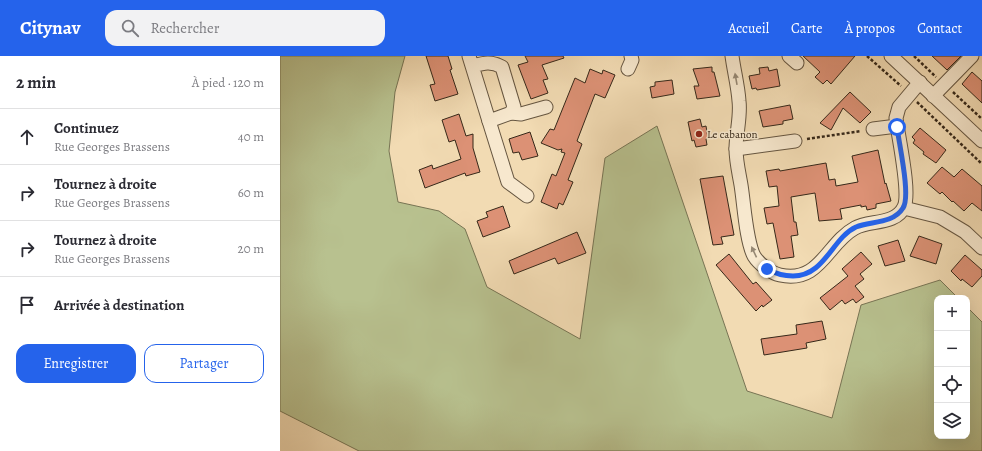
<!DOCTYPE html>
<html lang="fr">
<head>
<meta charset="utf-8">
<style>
  body { margin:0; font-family:Alegreya,serif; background:#f2f2f3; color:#2b2b33 }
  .controls { position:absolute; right:12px; bottom:12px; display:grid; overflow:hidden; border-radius:8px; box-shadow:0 4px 16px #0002 }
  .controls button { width:36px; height:36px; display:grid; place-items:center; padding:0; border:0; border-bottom:1px solid #e1e1e2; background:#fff; color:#2b2b33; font:20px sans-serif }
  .stop { position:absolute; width:12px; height:12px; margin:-9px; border:3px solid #2563eb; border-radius:50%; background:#fff }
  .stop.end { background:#2563eb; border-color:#fff; box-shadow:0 1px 4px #0008 }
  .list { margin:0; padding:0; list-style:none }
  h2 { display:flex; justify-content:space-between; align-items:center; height:52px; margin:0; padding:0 16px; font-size:17px }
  h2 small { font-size:13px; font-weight:400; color:#7c7c81 }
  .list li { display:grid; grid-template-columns:26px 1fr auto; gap:12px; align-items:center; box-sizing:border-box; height:56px; padding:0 16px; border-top:1px solid #e1e1e2 }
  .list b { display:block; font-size:15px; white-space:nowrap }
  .list p { margin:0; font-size:13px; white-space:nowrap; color:#7c7c81 }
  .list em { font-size:13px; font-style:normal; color:#7c7c81 }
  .actions { display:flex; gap:8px; padding:12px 16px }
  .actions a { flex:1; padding:9px 0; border:1px solid #2563eb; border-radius:12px; text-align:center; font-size:14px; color:#2563eb }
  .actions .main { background:#2563eb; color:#fff }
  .icon { flex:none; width:22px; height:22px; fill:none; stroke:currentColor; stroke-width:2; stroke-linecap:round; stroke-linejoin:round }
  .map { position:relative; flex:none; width:702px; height:395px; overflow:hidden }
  header { display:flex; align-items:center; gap:24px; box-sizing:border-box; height:56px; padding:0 20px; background:#2563eb; color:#fff }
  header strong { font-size:19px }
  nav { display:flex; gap:22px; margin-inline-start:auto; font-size:14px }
  .search { width:280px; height:36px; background:#f2f2f3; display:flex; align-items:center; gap:10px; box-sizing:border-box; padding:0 14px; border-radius:12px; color:#7c7c81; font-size:15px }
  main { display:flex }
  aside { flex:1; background:#fff }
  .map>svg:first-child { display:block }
  .green { fill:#b8c18f; stroke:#777454 }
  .building { fill:#dc9175; stroke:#362819 }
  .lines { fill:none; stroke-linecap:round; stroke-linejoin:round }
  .street-casing { stroke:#655540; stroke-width:15 }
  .path { stroke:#362819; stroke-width:2.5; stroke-dasharray:3 2; stroke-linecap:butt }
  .street { stroke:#f7e8ce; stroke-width:13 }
  .oneway { fill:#968874 }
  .route { stroke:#2563eb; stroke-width:5 }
  .poi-dot { fill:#8f2418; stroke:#f7e8ce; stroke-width:1.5 }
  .labels { text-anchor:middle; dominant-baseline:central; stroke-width:3; stroke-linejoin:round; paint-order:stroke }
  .poi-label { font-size:11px; fill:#362819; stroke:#f7e8ce; text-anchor:start }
</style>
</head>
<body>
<header>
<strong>Citynav</strong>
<div class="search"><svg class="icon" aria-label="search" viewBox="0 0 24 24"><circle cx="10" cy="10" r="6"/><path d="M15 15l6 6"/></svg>Rechercher</div>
<nav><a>Accueil</a><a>Carte</a><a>À propos</a><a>Contact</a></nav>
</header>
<main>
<aside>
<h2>2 min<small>À pied · 120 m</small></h2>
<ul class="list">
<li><svg class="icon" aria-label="ahead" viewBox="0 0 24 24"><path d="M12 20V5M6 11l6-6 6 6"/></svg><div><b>Continuez</b><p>Rue Georges Brassens</p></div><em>40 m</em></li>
<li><svg class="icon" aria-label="right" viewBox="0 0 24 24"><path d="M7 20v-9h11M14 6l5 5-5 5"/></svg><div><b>Tournez à droite</b><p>Rue Georges Brassens</p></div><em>60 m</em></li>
<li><svg class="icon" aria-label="right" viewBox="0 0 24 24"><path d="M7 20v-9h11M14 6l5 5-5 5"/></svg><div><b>Tournez à droite</b><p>Rue Georges Brassens</p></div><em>20 m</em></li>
<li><svg class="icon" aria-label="arrive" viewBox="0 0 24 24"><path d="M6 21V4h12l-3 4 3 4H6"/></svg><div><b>Arrivée à destination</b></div></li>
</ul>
<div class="actions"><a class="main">Enregistrer</a><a>Partager</a></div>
</aside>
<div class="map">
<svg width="702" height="395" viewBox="0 0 702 395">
  <rect width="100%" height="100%" fill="#f2dbb3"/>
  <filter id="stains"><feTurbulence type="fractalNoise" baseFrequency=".005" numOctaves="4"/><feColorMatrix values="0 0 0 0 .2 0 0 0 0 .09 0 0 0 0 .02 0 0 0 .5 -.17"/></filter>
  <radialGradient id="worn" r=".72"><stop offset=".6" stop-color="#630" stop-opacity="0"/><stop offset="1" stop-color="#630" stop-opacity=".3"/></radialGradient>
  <!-- green -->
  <path class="green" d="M0,0H125L115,36L109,95L118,146L159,155L185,173L207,231L300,283L325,102L377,70L467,335L552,362L581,249L660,224L678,242H657V380H687V251L702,266V395H79L0,355Z"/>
  <!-- building -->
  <g class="building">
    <path d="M146,0H168L172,13L170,14L178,38L155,45L150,29L155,28Z"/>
    <path d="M245,0H283L284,2L262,9L268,23L263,24L268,37L251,43L238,9L248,6Z"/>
    <path d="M523,0H575L551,28L547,24L543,28L535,21L540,16Z"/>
    <path d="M652,0H681L667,14Z"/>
    <path d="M432,11V16H434L440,40L417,43L414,30H419L413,13Z"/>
    <path d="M488,11L489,15L497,13L500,30L477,34L476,32L472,33L469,20L480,18L479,12Z"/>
    <path d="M310,13L322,18L323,14L335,19L325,42L315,38L297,85L302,88L288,124L293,126L283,149L279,147L277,153L261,146L272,118L276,120L285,97L281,96L282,93L278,94L261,87L270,73L274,74L295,22L305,27Z"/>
    <path d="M692,16L702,25V47L682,28Z"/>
    <path d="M392,24L394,38L372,42L370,31L375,30V26Z"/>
    <path d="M570,36L591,56L580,67L563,52L551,74L540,67Z"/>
    <path d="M510,49L513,63L503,65V68L483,71L479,55Z"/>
    <path d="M179,58L186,80L193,78V92L200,116L186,120L185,117L145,132L139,114L152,109L153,113L181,103L175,84L169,86L162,64Z"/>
    <path d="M420,63L422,71L426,70L428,82L426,83L427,89L416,91L414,84L412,85L408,66Z"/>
    <path d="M640,72L666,94L656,107L643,98L644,96L633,87L635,84L632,81Z"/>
    <path d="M250,76L258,100L242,104L239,96L233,97L229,83Z"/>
    <path d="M598,94L605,128L606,127L611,145L596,148V152L587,154L586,150L581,151V149L560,153L562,163L539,165L535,137L511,141L514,166H516L518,179L511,180L514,201L500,203L493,167L487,168L484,152L499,150L497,130L489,131L486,115L499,113L500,115L546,107L549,124L555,123L556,130L578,126L572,100Z"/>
    <path d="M662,111L674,121L682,113L702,130V155L692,147L684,155L673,145L672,146L662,136L660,138L647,127Z"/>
    <path d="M443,120L454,179L441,181L443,188L433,189L420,123Z"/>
    <path d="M223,150L230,171L203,181L197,165L208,161L206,156Z"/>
    <path d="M297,176L306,197L278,208L275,202L234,218L229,205Z"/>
    <path d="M639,180L662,188L656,208L630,200Z"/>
    <path d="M618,184L625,205L605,210L598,190Z"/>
    <path d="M581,196L592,208L580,218L584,223L575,230L584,241L576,247L573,243L565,248L562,244L550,254L540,242L568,220L562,213Z"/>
    <path d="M449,198L473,228L476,226L492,244L483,251L482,249L476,255L436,209Z"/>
    <path d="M685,199L702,214V220L692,231L682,223L681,225L671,215Z"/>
    <path d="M542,265L546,283L526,287L527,292L484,299L481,283L517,278L516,269Z"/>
  </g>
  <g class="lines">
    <!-- street casing -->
    <g class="street-casing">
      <g id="street">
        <path d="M189,0L209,65L231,57L234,51L222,11C211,5 204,7 193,10"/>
        <path d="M452,0C454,15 458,30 459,45C461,60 456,77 456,93C456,105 459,117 461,129C464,147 466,185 474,200C479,208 491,217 500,219C540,228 547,187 575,172C589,164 616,169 624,151C631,137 618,80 616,62L619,51L640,26"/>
        <path d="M509,0L517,7"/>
        <path d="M611,0L702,85"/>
        <path d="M348,13L352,4L351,0"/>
        <path d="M653,40L692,0"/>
        <path d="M231,57L241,58L266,51"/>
        <path d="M209,65L228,126L247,140"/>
        <path d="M593,73L617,70"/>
        <path d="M456,93L515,85"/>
        <path d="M624,152L660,161L685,176L702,192"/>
      </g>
    </g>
    <!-- path -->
    <g class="path">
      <path d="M587,0L621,30"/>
      <path d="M634,0L656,21"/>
      <path d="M673,36L702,63"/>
      <path d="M637,46L702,108"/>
      <path d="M527,83L581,75"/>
    </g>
    <!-- street -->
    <use href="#street" class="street"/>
  </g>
  <!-- one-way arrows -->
  <defs><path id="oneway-solid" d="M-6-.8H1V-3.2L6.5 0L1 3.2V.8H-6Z"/></defs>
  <g class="oneway">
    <use href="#oneway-solid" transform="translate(456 23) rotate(-100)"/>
    <use href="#oneway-solid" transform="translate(474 196) rotate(-115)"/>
  </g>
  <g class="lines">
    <!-- route -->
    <path class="route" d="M487,213C496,218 503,220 513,220C545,220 552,182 576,171C591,165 613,168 623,152C631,140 619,88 617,71"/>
  </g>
  <!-- markers -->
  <circle class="poi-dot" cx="419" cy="78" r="4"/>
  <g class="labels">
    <!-- poi labels -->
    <g class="poi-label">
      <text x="427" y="78">Le cabanon</text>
    </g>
  </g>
  <rect width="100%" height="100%" filter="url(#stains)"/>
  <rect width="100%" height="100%" fill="url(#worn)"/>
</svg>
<div class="controls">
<button>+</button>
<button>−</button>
<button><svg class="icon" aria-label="locate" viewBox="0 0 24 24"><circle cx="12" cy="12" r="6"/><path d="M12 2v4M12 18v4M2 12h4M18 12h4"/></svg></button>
<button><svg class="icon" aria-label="layers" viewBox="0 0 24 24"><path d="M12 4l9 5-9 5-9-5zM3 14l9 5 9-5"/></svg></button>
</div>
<div class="stop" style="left:617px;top:71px"></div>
<div class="stop end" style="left:487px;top:213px"></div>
</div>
</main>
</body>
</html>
